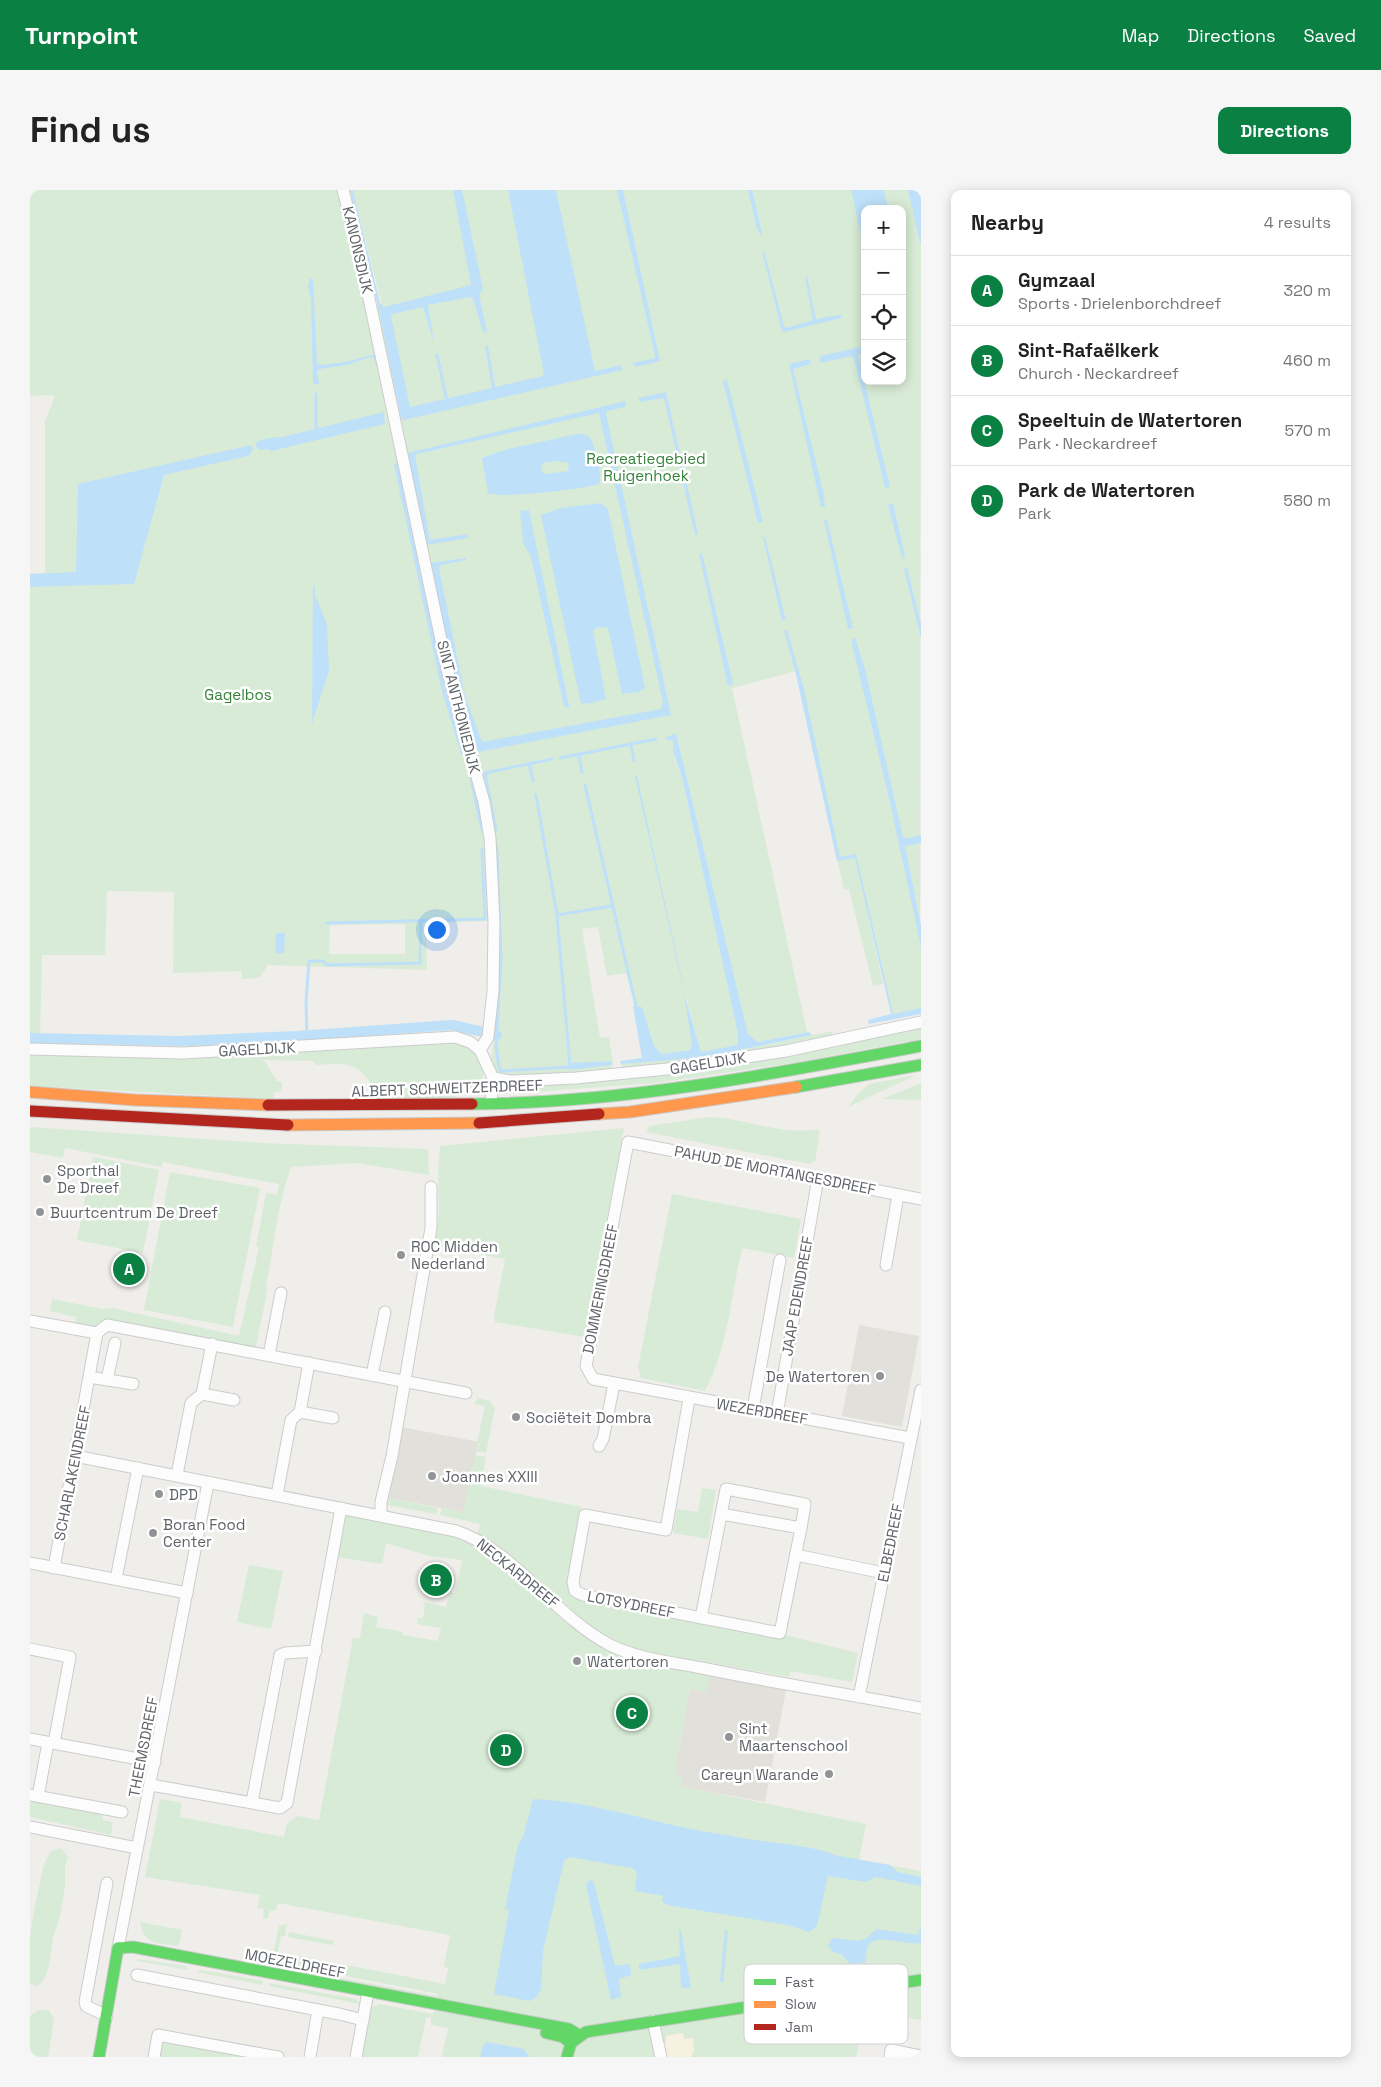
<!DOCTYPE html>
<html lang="en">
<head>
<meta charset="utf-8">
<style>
  body { margin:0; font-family:"Space Grotesk",sans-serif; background:#f6f6f6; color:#222 }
  .controls { position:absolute; right:15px; top:15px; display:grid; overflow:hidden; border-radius:10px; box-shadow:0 2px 12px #0003 }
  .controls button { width:45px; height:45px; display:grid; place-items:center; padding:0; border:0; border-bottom:1px solid #e0e0e0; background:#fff; color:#222; font:25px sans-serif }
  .you { position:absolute; left:406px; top:739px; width:18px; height:18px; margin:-12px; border:4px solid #fff; border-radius:50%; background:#1a73e8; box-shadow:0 0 0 8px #1a73e833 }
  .badge { display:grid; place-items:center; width:32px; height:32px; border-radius:50%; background:#0b8043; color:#fff; font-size:16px; font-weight:700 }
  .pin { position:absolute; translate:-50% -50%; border:2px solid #fff; box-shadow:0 1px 5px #0006 }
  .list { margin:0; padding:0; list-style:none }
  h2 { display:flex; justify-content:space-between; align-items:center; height:65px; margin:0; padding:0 20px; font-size:21px }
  h2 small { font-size:16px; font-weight:400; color:#767676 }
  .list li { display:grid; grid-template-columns:32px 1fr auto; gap:15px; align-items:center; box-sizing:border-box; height:70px; padding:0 20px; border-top:1px solid #e0e0e0 }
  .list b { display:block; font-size:19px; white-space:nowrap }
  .list p { margin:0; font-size:16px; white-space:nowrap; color:#767676 }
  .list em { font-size:16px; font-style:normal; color:#767676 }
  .icon { flex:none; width:28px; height:28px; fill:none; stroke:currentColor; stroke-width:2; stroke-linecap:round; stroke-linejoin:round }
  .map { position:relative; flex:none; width:891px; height:1867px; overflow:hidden; border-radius:10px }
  header { display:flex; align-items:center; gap:30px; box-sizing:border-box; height:70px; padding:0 25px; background:#0b8043; color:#fff }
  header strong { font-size:24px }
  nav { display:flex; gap:28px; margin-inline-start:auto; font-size:18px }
  .intro { display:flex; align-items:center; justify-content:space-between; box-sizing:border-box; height:120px; padding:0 30px }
  h1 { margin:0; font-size:35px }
  .button { padding:12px 22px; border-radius:10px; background:#0b8043; color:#fff; font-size:18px; font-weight:700 }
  main { display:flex; gap:30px; padding:0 30px }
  aside { flex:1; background:#fff; border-radius:10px; box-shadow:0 2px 12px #0003 }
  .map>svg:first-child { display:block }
  .education { fill:#e2e0da }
  .green { fill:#d8ebd6; fill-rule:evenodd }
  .sand { fill:#f6f1e1 }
  .water { fill:#bfe0f9; fill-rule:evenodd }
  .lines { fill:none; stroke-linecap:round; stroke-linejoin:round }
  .stream { stroke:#bfe0f9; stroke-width:3 }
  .canal { stroke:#bfe0f9; stroke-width:10 }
  .street-casing { stroke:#cbcccc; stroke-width:13 }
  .fast-casing { stroke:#cacacb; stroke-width:13 }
  .slow-casing { stroke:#cacacb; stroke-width:13 }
  .jam-casing { stroke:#cacacb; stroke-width:13 }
  .street { stroke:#fdfcfc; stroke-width:11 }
  .fast { stroke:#63d668; stroke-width:11 }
  .slow { stroke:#ff974d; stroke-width:11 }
  .jam { stroke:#b3261e; stroke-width:11 }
  .poi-dot { fill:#919496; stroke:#fff; stroke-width:2 }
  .labels { text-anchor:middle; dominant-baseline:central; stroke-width:5; stroke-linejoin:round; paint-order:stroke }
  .street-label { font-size:15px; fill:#5f6368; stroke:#fff }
  .park-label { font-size:15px; fill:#348238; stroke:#fff }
  .poi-label { font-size:15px; fill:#5f6368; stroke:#fff; text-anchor:start }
  .key { fill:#fff; stroke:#cfd0d2; stroke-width:1 }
  .key-label { font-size:14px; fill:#5f6368 }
</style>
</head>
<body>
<header>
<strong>Turnpoint</strong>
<nav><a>Map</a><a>Directions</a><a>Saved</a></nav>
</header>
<div class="intro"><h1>Find us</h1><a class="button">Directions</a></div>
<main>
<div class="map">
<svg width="891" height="1867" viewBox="0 0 891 1867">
  <rect width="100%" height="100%" fill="#efeeea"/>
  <!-- education -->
  <g class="education">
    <path d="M829,1135L889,1146L872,1237L812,1226Z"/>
    <path d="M372,1237L449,1252L433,1322L359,1308Z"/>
    <path d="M663,1483L756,1500L735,1612L642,1595Z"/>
  </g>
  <!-- green -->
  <g class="green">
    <path d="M0,0H310L448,602L456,645L460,731L396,733L397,780L238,775L229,788L212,789V781L143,783L144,702L77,701L75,765H12L10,848H0V384L15,383V232L24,208L23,205L0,206ZM375,734V764H299L300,735Z"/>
    <path d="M323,0H891L890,729L875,657L891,747V821L863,827L826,667L853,794L843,796L819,699L814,700L766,481L702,498L777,842L727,852L718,844L646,543C638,559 648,576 653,591L708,844V856L671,862L655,803L662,855L660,860L632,864L624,856L612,817L606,816L596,783L577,786L568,737L552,739L570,848L579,847L583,875L579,880L475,887L465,882L461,870L464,846V647L428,505L344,116H352ZM835,19H872V191H835Z"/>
    <path d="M891,836V849L762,873L626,893L474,904V900L480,898L599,887Z"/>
    <path d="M803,841L802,845C735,864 665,870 596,879L591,874L700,862Z"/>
    <path d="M352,842L350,846L292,850V846Z"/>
    <path d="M263,848L260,853L204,856L203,851Z"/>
    <path d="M27,850L79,851L82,853L81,857L29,855Z"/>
    <path d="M198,851L197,856L158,857L154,853Z"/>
    <path d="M418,852C456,856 469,896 429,906C409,911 373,909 352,909C327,875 329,872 286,875L283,871L234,870L247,891L252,892V901L244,902L243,909L0,896V864H226Z"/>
    <path d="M886,885L818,917L828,904L839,894Z"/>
    <path d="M891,893V910L852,909Z"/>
    <path d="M679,927C715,928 751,946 787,939L790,942L785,971L779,974L616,942L619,936Z"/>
    <path d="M0,937L233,953L398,959L399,985L327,973L261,977C247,1016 244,1057 236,1096L238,1097L226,1157L80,1131L63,1137L45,1134L46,1127L20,1121L22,1109L73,1119L82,1118L209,1146L229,1057L226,1056L236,1003L247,1005L249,994L133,972L132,977L35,958L33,968L0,962Z"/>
    <path d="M594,938L555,1147L465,1132L464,1126L475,1069L404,1056L409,1022L408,982L410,956Z"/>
    <path d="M63,967L129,980L113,1063L47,1050Z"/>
    <path d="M140,982L230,998L203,1137L114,1120Z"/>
    <path d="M642,1004L771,1029L764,1068L712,1058C701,1105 698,1158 675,1201L611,1188L608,1177Z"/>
    <path d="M448,1208L460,1211L465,1218L456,1263L445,1261L455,1216L444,1214Z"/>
    <path d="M445,1265L456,1267L451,1296L551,1317L538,1398L539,1405L751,1447V1444L828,1463L822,1492L761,1481L759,1487L666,1470L664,1481L680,1484L676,1502L660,1499L644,1584L651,1587L654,1597L836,1634L829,1670L891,1681V1830L843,1822L841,1835L832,1834L826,1867H412L418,1838L401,1835V1827L396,1828L388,1867H331L340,1818L349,1814L403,1824L405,1820L245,1778V1776L408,1806L409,1804L243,1772L242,1769L249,1736L257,1734L255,1746H251L248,1762L415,1794L418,1778L414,1776L420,1745L248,1713L246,1720L240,1721L237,1729H233L234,1719L227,1718L230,1705L115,1687L130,1609L152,1613L150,1627L254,1647L257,1633L267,1626L289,1630L323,1448H330L334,1423L348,1427L346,1437L373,1442V1445L408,1451L411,1438L387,1434L388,1428H393L395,1414L391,1411L420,1418L416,1416L420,1403H425L432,1370L399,1366L356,1353L352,1374L307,1367L314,1324L441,1346L448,1342L450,1334L410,1325L412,1318L433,1322Z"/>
    <path d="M672,1298L686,1300L678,1349L643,1343L647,1319L668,1322Z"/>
    <path d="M359,1308L408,1318L406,1324L357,1315Z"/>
    <path d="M219,1375L253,1381L241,1439L207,1432Z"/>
    <path d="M0,1608L74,1622L72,1630L83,1632L81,1645L0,1627Z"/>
    <path d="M31,1658L38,1667L35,1677V1696L30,1727L23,1748L19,1776L13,1791L7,1796L0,1794V1746L3,1725L14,1674L21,1661Z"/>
    <path d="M110,1732L152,1740L149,1756C130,1753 114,1756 110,1732Z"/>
    <path d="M259,1742L304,1751L303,1755L258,1747Z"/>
    <path d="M107,1769L156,1776L159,1780L107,1771Z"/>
    <path d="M170,1780L178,1781L233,1791L232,1795L167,1782Z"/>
    <path d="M239,1793L326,1809L330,1814L239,1796Z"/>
    <path d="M8,1820H19L24,1830L18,1867H0V1826Z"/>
    <path d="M131,1849L223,1867H128Z"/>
  </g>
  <!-- sand -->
  <path class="sand" d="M653,1843L654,1849L663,1848L664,1861L661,1867H636L631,1853L636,1852V1846Z"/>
  <!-- water -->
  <g class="water">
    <path d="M320,0H323L350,113L354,117L441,95L423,0H432L453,99L449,105L457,141L453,142L443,109L440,107L398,115L404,153L393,117L363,124L361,126L380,217L462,198L455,156L458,155L465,197L513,186L514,184L478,0H526L565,181L591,175L592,180L374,230L371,228L348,116Z"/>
    <path d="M587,0H593L630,171L605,177L603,173L625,168V165Z"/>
    <path d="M718,0H722L732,43L731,45L727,39Z"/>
    <path d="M821,0H854L858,19H835V62Z"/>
    <path d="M878,0H891V56Z"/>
    <path d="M734,61L754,136L756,138L783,130L775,87L777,86L786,129L809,125H811V128L754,142L752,141L732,62Z"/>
    <path d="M283,88L287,174L290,175L315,172L345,164L348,175L346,176L344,168L341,167L316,175L290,179L287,181L289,194H283L281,109L278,96L280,89Z"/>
    <path d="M835,156V162L828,165L860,297L855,298L824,168L821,166L791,173L789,170L790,166Z"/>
    <path d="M780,169L781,174L763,179L794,305L795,317H791L759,174Z"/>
    <path d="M697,190L733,332L728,333L693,191Z"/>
    <path d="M636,202L668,344L665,345L634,208L610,212L608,208Z"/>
    <path d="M596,211V217L577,221L576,224L641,525L448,562L428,505L401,373L436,368V370L411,375L409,378L435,506L452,552L631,519L633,512L569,223L387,264L385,266L400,350L438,344V348L396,355L377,263Z"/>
    <path d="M354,222L355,234L241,261L236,257V254L240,250Z"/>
    <path d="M547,244C552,244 555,244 559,247C565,253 573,287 569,294C554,299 468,309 458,303L452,268L474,260ZM525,271L539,273L538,281L514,284L511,279L513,273Z"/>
    <path d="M221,255L223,260L218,266L134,285L104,394L0,397V384L46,382L48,294Z"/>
    <path d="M368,272L415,497L435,564H431L411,498L364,274Z"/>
    <path d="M571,313L578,319L615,498L609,502L592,504L578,438L569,437L563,440L576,509L561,513L551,514L511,325L531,318Z"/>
    <path d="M863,313L875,366L872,368L858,315Z"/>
    <path d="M499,320L539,516L538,518L534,516L501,367L493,353L490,321Z"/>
    <path d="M794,330H797L823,438L818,439Z"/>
    <path d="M733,347H735L756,430L752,431Z"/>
    <path d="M669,363H672L703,494L698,496Z"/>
    <path d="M877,378L891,434V448L874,379Z"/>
    <path d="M283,396H285V405L297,434L299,480L282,534Z"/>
    <path d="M757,440L774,499L810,667L826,664L863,824L891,818V824L839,834L838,830L861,824L825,668L807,671L765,480L754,441Z"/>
    <path d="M825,448L835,479L873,647L876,649L891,645V653L875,656L891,735V757L859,608L822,454V449Z"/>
    <path d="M646,543L718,844L727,852L779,842L782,845L700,862L654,869L591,874L590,871L612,868L603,816L612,817L624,856L632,864L660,860L662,855L654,803L671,862L708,855V844L653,591L643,561V550H637L635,548Z"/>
    <path d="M437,578C443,584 454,635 451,643Z"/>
    <path d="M605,586H607L653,794L652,793Z"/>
    <path d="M246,743H255L254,763H245Z"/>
    <path d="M582,871V875L539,880L540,873Z"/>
    <path d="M503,1609C550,1611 596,1624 642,1635C667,1641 693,1644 718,1649C736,1652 792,1657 804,1665L860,1675L868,1682L891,1687V1696L846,1687L836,1692L798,1686L787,1736L779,1742L758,1735L637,1715L632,1711L633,1706L605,1701L607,1682L602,1678L539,1667L534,1671L513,1761L511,1799L507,1807L500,1811L464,1804L479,1720L475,1719L488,1655L493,1647Z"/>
    <path d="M560,1690L564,1693L585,1776L600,1774L601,1785L589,1789L591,1807L581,1810L556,1695Z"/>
    <path d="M891,1737V1753C879,1756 844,1742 838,1756C836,1760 837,1767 835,1772L821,1775L812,1765L803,1762L798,1756L802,1748L829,1751L837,1748L846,1739L888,1745Z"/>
    <path d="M649,1740H651L661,1798H651L650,1774L609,1780V1774L650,1766Z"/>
    <path d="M695,1740L698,1741L693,1793L690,1792Z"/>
    <path d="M457,1852L494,1859L499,1867H450L453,1855Z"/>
  </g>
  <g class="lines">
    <!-- stream -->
    <g class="stream">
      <path d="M407,165L417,211"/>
      <path d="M286,204V244"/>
      <path d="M549,565L552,582"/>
      <path d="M530,568L601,554"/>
      <path d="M604,571L601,554L626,549"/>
      <path d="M499,574L503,591"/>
      <path d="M555,595L606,816"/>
      <path d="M466,640L455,583L522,569"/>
      <path d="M467,658L471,770L466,855L469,878L471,881L540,877L527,725L506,605"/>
      <path d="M527,725L582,716"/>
      <path d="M297,733L455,729L452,659"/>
      <path d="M277,846L276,812L279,771H293L297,775L390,773L391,730"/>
    </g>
    <!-- canal -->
    <g class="canal">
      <path d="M231,255L248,252"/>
      <path d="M0,848L150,851L267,846L422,835L467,845"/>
    </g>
    <!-- street casing -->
    <g class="street-casing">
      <g id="street">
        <path d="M313,0L332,75L418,483L454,612L460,648L464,732L463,801L458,847L450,860"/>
        <path d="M0,859L153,863L425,847L440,852L450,860L463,888L461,914"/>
        <path d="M463,888L481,891L546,888L637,879L756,861L891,832"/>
        <path d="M856,1075L868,1005"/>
        <path d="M0,1131L67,1143"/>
        <path d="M67,1143L77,1135L436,1203"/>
        <path d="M239,1165L251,1103"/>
        <path d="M342,1185L355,1122"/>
        <path d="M59,1187L103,1194"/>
        <path d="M77,1190L85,1153"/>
        <path d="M172,1204L204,1210"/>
        <path d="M659,1209L636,1340L555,1325L543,1392L545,1401L553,1405L750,1443L771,1338"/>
        <path d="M723,1219L750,1070"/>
        <path d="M270,1222L303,1228"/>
        <path d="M747,1224L788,988"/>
        <path d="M880,1248L563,1189L556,1176L598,952L891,1009"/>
        <path d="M569,1256L573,1249L584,1194"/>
        <path d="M45,1266L426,1341C486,1361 524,1426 580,1455C608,1469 641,1472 672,1478C744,1493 818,1504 891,1518"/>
        <path d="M147,1285L161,1213L172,1204L182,1154"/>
        <path d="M247,1305L261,1230L270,1222L279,1173"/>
        <path d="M351,1326V1312L362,1266L401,1038V997"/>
        <path d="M766,1365L854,1383"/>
        <path d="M0,1373L157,1403"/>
        <path d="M24,1378L67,1143"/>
        <path d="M86,1389L108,1278"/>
        <path d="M671,1428L696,1299L775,1314L771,1338L691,1324"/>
        <path d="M0,1459L40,1467L24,1553"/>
        <path d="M829,1507L891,1200"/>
        <path d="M0,1549L125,1572"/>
        <path d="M121,1595L250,1618L257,1613L311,1318"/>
        <path d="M0,1605L92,1622"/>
        <path d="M8,1606L18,1553"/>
        <path d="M222,1612L250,1465L255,1463L286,1461"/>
        <path d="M0,1637L107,1658"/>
        <path d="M88,1758L178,1293"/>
        <path d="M107,1785L309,1824L333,1830"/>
        <path d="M77,1826L56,1816L55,1812L77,1693"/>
        <path d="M623,1831L631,1867"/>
        <path d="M124,1867L128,1845L248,1867"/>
        <path d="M280,1867L288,1820"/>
        <path d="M326,1867L338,1802"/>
        <path d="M860,1867L861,1860L891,1866"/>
      </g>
    </g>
    <!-- fast casing -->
    <g class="fast-casing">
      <g id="fast">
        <path d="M766,897L891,875"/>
        <path d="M442,914C594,913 743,884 891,856"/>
        <path d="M88,1758L103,1757L539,1839L549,1845"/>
        <path d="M516,1843L533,1847L541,1853"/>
        <path d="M69,1867L88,1758"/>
        <path d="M537,1867L541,1853L556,1842L891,1790"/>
      </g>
    </g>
    <!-- slow casing -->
    <g class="slow-casing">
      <g id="slow">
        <path d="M0,902L105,910L238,915"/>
        <path d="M569,924L600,922L766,897"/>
        <path d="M258,935L449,933"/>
      </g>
    </g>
    <!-- jam casing -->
    <g class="jam-casing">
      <g id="jam">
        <path d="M238,915L442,914"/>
        <path d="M0,921L258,935"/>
        <path d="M449,933L569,924"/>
      </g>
    </g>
    <!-- street -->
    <use href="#street" class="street"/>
    <!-- fast -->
    <use href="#fast" class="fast"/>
    <!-- slow -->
    <use href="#slow" class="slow"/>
    <!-- jam -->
    <use href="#jam" class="jam"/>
  </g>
  <!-- markers -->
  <g class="poi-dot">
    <circle cx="17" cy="989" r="5"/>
    <circle cx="10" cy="1022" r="5"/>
    <circle cx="371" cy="1065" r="5"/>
    <circle cx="850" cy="1186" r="5"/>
    <circle cx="486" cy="1227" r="5"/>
    <circle cx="402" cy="1286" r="5"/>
    <circle cx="129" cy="1304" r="5"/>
    <circle cx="123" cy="1343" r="5"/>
    <circle cx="547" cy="1471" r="5"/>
    <circle cx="699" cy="1547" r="5"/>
    <circle cx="799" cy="1584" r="5"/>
  </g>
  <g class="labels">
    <!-- street labels -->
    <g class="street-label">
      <text transform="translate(328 60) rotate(77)">KANONSDIJK</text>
      <text transform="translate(429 517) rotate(76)">SINT ANTHONIEDIJK</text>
      <text transform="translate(227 859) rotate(-3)">GAGELDIJK</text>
      <text transform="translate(678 873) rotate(-9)">GAGELDIJK</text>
      <text transform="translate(417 898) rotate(-2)">ALBERT SCHWEITZERDREEF</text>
      <text transform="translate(745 980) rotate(11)">PAHUD DE MORTANGESDREEF</text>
      <text transform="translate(570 1099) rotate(-79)">DOMMERINGDREEF</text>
      <text transform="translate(767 1106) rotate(-80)">JAAP EDENDREEF</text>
      <text transform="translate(732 1221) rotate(10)">WEZERDREEF</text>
      <text transform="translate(42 1283) rotate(-79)">SCHARLAKENDREEF</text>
      <text transform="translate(860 1353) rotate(-79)">ELBEDREEF</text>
      <text transform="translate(488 1383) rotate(39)">NECKARDREEF</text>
      <text transform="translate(601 1414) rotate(11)">LOTSYDREEF</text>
      <text transform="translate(113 1557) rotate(-79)">THEEMSDREEF</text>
      <text transform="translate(265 1773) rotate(11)">MOEZELDREEF</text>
    </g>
    <!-- park labels -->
    <g class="park-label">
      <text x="616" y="268">Recreatiegebied<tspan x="616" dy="17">Ruigenhoek</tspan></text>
      <text x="208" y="504">Gagelbos</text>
    </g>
    <!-- poi labels -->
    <g class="poi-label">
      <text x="27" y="980">Sporthal<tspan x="27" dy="17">De Dreef</tspan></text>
      <text x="20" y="1022">Buurtcentrum De Dreef</text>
      <text x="381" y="1056">ROC Midden<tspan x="381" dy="17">Nederland</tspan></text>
      <text x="840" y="1186" text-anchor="end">De Watertoren</text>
      <text x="496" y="1227">Sociëteit Dombra</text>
      <text x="412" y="1286">Joannes XXIII</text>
      <text x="139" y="1304">DPD</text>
      <text x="133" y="1334">Boran Food<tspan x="133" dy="17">Center</tspan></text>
      <text x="557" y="1471">Watertoren</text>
      <text x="709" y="1538">Sint<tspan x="709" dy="17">Maartenschool</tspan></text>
      <text x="789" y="1584" text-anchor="end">Careyn Warande</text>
    </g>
  </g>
  <!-- legend -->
  <rect x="714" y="1774" width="164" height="80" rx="8" class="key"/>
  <rect x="724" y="1789" width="22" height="6" fill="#63d668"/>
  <rect x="724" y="1811" width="22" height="7" fill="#ff974d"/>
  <rect x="724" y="1834" width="22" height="6" fill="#b3261e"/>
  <g class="key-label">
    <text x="755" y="1797">Fast</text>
    <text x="755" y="1819">Slow</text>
    <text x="755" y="1842">Jam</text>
  </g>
</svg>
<div class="controls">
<button>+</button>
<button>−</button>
<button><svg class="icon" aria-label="locate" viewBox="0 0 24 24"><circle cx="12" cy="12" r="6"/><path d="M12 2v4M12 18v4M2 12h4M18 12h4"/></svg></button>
<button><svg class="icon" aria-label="layers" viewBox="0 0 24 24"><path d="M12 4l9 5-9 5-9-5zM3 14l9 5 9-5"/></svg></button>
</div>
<div class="you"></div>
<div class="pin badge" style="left:99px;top:1079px">A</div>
<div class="pin badge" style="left:406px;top:1390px">B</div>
<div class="pin badge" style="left:602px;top:1523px">C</div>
<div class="pin badge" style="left:476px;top:1560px">D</div>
</div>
<aside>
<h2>Nearby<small>4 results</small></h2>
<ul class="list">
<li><span class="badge">A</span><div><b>Gymzaal</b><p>Sports · Drielenborchdreef</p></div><em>320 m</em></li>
<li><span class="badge">B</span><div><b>Sint-Rafaëlkerk</b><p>Church · Neckardreef</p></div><em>460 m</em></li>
<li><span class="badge">C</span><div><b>Speeltuin de Watertoren</b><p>Park · Neckardreef</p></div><em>570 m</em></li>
<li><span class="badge">D</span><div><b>Park de Watertoren</b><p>Park</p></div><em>580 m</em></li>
</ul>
</aside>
</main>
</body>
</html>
